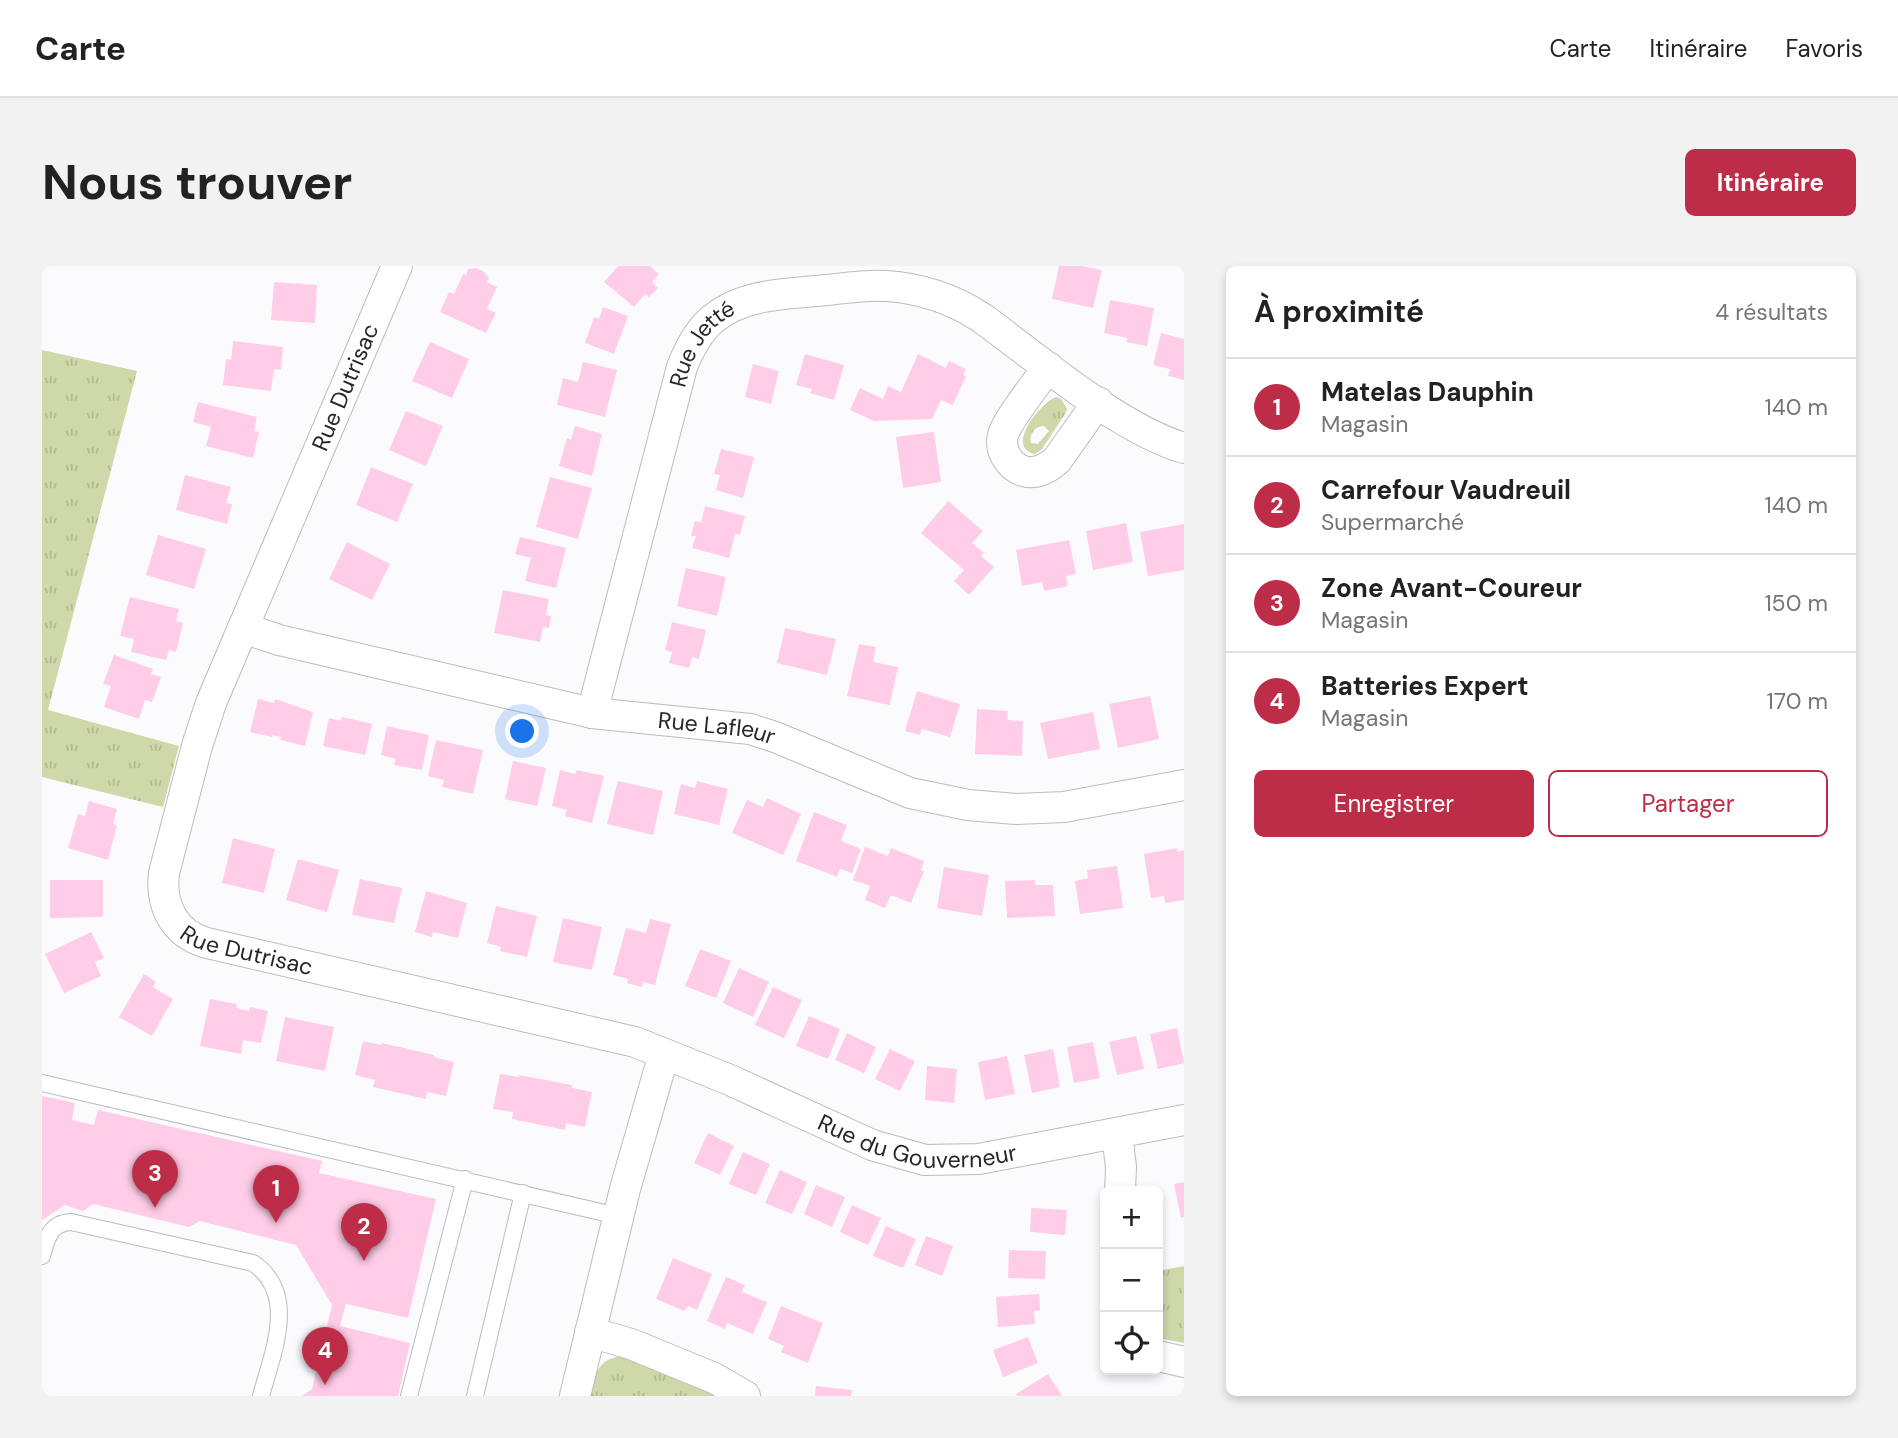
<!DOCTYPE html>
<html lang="fr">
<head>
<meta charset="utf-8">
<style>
  body { margin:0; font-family:"DM Sans",sans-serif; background:#f2f2f2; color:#222 }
  .controls { position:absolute; right:21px; bottom:21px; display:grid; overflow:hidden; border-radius:10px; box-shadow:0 4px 10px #0003 }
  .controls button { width:63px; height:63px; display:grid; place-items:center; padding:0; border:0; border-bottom:2px solid #e0e0e0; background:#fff; color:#222; font:35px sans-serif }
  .you { position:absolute; left:481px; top:466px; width:24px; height:24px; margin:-18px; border:5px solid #fff; border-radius:50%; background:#1a73e8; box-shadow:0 0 0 10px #1a73e833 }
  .badge { display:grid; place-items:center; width:46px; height:46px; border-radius:50%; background:#be2d47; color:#fff; font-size:23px; font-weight:700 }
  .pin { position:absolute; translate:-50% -58px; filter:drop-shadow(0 2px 4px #0008) }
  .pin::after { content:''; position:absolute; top:37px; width:24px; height:21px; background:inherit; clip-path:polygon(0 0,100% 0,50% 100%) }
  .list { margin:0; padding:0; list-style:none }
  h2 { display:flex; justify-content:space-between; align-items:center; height:91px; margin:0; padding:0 28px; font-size:30px }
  h2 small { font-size:23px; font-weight:400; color:#767676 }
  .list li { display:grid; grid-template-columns:46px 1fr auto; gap:21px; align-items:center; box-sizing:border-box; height:98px; padding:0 28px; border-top:2px solid #e0e0e0 }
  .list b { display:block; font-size:26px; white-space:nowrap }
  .list p { margin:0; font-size:23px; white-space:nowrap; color:#767676 }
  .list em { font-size:23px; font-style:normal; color:#767676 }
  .actions { display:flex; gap:14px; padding:21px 28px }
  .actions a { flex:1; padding:16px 0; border:2px solid #be2d47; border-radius:10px; text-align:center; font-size:24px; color:#be2d47 }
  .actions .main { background:#be2d47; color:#fff }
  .icon { flex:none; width:38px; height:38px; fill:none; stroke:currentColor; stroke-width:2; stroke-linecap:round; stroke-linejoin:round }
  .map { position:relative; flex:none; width:1142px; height:1130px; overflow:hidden; border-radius:10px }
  header { display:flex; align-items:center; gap:42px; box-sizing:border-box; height:98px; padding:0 35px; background:#fff; border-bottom:2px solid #e0e0e0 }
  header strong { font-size:33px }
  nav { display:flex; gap:38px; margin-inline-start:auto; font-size:24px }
  .intro { display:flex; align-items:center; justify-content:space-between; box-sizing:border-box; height:168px; padding:0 42px }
  h1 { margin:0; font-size:49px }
  .button { padding:18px 32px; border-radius:10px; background:#be2d47; color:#fff; font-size:24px; font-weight:700 }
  main { display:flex; gap:42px; padding:0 42px }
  aside { flex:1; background:#fff; border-radius:10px; box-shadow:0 4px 10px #0003 }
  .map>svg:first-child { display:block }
  .grass { fill:url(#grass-tufts); fill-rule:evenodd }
  .building { fill:#ffcde8 }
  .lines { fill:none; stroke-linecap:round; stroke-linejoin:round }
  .service-casing { stroke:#bbbbc0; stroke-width:18 }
  .minor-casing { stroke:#bbbbc0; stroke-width:32 }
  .service { stroke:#fff; stroke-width:16 }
  .minor { stroke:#fff; stroke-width:30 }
  .labels { text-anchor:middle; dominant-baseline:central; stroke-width:5; stroke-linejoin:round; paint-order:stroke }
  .street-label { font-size:23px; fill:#272729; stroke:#fff }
</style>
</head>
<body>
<header>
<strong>Carte</strong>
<nav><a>Carte</a><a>Itinéraire</a><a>Favoris</a></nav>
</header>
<div class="intro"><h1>Nous trouver</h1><a class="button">Itinéraire</a></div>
<main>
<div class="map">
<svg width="1142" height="1130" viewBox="0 0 1142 1130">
  <defs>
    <pattern id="grass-tufts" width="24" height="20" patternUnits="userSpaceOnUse" patternTransform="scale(1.75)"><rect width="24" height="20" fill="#ced8a9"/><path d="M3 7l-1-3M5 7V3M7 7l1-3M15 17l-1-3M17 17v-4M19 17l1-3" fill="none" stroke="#b1b991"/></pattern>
  </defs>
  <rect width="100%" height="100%" fill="#fbfbfe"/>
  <!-- grass -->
  <g class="grass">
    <path d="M0,84L95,105L6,444L137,480L121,541L0,511Z"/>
    <path d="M1014,131L1019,133L1025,143L1023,148L1000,183L993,188C962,182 999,136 1014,131ZM1002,160L1007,165L996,178L989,177C987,168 993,160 1002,160Z"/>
    <path d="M1142,1000V1077L1116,1072V1005Z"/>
    <path d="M582,1090L683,1130H548C553,1107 556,1092 582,1090Z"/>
  </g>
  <!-- building -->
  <g class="building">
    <path d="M576,0H608L617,8L610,16L616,22L607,31L603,28L592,41L562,16Z"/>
    <path d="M1017,0H1040L1060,4L1051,42L1010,33Z"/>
    <path d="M434,2L441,5L447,12L445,16L455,21L445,43L454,47L444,67L398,46L407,26L412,28L421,8L424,9L426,3Z"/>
    <path d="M232,16L275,19L273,57L229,54Z"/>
    <path d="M1068,34L1112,42L1105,80L1084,76L1085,72L1062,67Z"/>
    <path d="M561,41L586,50L572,88L543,77L552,51L557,53Z"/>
    <path d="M1119,67L1142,73V114L1126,110L1128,103L1111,99Z"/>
    <path d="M191,75L241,81L239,104L232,103L229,125L181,119L184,93L189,94Z"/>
    <path d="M388,76L427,93L410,132L370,115Z"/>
    <path d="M763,88L802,99L792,134L768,127L770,123L754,119Z"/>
    <path d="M876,88L904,102L907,95L924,103L921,109L924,110L911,139L899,134L890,153L832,155L808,144L818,122L841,133L846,120L859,126Z"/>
    <path d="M541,96L575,104L563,151L515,139L521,112L536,116Z"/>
    <path d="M711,98L737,105L729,138L703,131Z"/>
    <path d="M156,136L215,151L212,165L217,166L211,192L164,180L169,161L151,156Z"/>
    <path d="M364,145L401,160L384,200L347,184Z"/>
    <path d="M533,160L560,168L550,210L517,200L525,172L529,174Z"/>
    <path d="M892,166L899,216L861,222L854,171Z"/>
    <path d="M679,183L712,191L701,232L674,224L678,209L672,208Z"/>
    <path d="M329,201L371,218L355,256L314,239Z"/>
    <path d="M143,209L189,221L184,237L190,238L185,258L134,244Z"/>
    <path d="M508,211L550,222L536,273L494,261Z"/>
    <path d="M906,235L941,265L930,277L942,287L939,290L952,301L927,329L912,315L922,304L879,267Z"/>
    <path d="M663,240L703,250L698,269L693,268L687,292L650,282L654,270H649L653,255L659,256Z"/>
    <path d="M1084,257L1091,296L1051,304L1044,265Z"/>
    <path d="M1142,258V304L1106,310L1098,266Z"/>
    <path d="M116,269L164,283L152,323L104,309Z"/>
    <path d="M478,271L524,282L514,322L483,315L489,292L473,288Z"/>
    <path d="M1027,274L1034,308L1024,310L1026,320L1002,325L1000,316L980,320L974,284Z"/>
    <path d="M305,276L348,298L330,334L287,313Z"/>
    <path d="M644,302L684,311L675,350L635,340Z"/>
    <path d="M461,324L507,333L504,349L509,350L507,362L501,361L498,376L452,367Z"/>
    <path d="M88,331L137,343L134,355L141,357L134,386L127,384L124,394L89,386L92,373L78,370Z"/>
    <path d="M630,356L664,364L657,393L650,391L647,402L627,397L630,386L623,384Z"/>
    <path d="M743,362L794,373L785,409L735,397Z"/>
    <path d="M817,378L834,381L831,396L856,401L848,439L805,430Z"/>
    <path d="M72,389L111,403L109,408L119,411L110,436L103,434L97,453L62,441L69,420L61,418Z"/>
    <path d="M875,425L918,438L908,471L880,463L878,469L863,465Z"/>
    <path d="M1108,430L1117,473L1076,482L1067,438Z"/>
    <path d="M216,433L232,437L233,433L271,446L263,480L238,474L239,471L230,469V471L208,466Z"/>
    <path d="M935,443L966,445L965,454L981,455L980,490L933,488Z"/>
    <path d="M1051,446L1058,483L1006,493L998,457Z"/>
    <path d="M300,451L330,458L323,489L281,480L287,452L299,455Z"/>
    <path d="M345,460L387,469L380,504L352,499L354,493L339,489Z"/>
    <path d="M394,474L441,484L431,528L400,521L402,514L386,510Z"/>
    <path d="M471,495L504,502L495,540L463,533Z"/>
    <path d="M518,504L533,508L535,504L562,510L550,557L523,550L525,544L510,540Z"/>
    <path d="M576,515L621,525L611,569L565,558Z"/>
    <path d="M655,515L686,523L677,559L632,548L639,518L653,522Z"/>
    <path d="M725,532L759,548L741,589L690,567L705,534L721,541Z"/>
    <path d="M47,535L75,543L71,558L75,559L66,594L26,582L36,548L43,550Z"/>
    <path d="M772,546L805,559L799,575L819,583L810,607L798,603L795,611L754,595Z"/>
    <path d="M191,572L233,583L222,627L180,617Z"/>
    <path d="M823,581L846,590L849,582L882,595L879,604L882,605L869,637L849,629L843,642L823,634L828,620L811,614Z"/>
    <path d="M1135,582V586L1142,584V634L1123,637L1122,630L1109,632L1102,588Z"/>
    <path d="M256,593L297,604L285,646L244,634Z"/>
    <path d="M1075,600L1081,642L1038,648L1033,615L1046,612L1045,604Z"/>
    <path d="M902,601L947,609L940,650L895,642Z"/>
    <path d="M318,613L360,622L352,657L310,649Z"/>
    <path d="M8,614H61V651L8,652Z"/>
    <path d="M993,614V619H1011L1013,650L965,652L963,615Z"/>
    <path d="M384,625L425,637L416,672L391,666L390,671L373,666Z"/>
    <path d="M454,640L495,650L485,691L458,685L459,681L445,677Z"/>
    <path d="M521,652L560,661L550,704L511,696Z"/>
    <path d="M608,653L629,658L613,719L601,716L600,721L585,717L586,713L571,709L584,662L604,667Z"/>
    <path d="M49,666L62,692L53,696L59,710L22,727L3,688Z"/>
    <path d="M658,683L689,695L674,732L643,720Z"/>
    <path d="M697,702L727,716L711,751L681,737Z"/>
    <path d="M102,708L114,716L111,721L131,733L110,770L77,751Z"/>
    <path d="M731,721L760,734L742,772L713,759Z"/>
    <path d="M168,733L195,738L194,742L207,745L208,741L226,745L219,777L201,774L199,788L158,780Z"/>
    <path d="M767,750L798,763L786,793L754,780Z"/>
    <path d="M243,751L292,761L283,805L234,795Z"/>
    <path d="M1135,762L1142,797L1116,803L1108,768Z"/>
    <path d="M805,767L834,781L822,807L793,794Z"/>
    <path d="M1094,770L1102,803L1075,809L1067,776Z"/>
    <path d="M321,775L339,779L340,777L392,789V791L412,796L404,830L385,826L384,833L331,821L333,814L313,809Z"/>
    <path d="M1051,776L1058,812L1032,817L1025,781Z"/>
    <path d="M848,783L873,795L858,825L833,813Z"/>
    <path d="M1011,783L1018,821L990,827L982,789Z"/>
    <path d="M965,790L973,828L943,834L936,796Z"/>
    <path d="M885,800L915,803L912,837L883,834Z"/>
    <path d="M458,808L477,811V809L530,819V822L550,826L543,861L524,857L523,864L470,853L471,846L451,843Z"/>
    <path d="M0,830L33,837L30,854L52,859L56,844L280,895L277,907L394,933L366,1052L304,1038L298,1060L368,1077L356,1130H260L270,1123L290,1039L254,979L158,955L147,961L51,938L41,945L23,939L0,954Z"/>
    <path d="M666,867L692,880L678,909L652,897Z"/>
    <path d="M701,886L728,898L714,929L687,918Z"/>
    <path d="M738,904L765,916L750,948L723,937Z"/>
    <path d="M1142,916V951L1139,952L1132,918Z"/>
    <path d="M774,919L803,931L790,961L762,948Z"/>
    <path d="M810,939L839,952L826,979L798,966Z"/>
    <path d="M989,942L1025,944L1023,969L988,966Z"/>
    <path d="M844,960L874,973L861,1002L831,990Z"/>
    <path d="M884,970L911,980L900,1010L873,999Z"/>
    <path d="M967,984L1004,985L1003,1013L966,1012Z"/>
    <path d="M631,992L670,1008L655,1044L646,1040L642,1045L614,1033Z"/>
    <path d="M684,1011L703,1019L700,1026L725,1036L711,1068L685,1057L683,1063L665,1055Z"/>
    <path d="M997,1028L998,1044L992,1045L993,1058L956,1061L954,1031Z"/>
    <path d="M739,1040L781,1057L766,1097L739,1086L742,1080L726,1073Z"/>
    <path d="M986,1071L996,1097L961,1111L951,1084Z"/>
    <path d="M1006,1108L1020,1130H975L974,1128Z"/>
    <path d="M774,1120L810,1124L809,1130H773Z"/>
  </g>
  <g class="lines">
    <!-- service casing -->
    <g class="service-casing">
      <g id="service">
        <path d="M0,817L576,950"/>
        <path d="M0,990C5,972 8,957 29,956L211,997C257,1028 230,1088 219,1130"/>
        <path d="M367,1130L423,913"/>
        <path d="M433,1130L481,927"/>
      </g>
    </g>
    <!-- minor casing -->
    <g class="minor-casing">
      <g id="minor">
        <path id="s1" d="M355,0L169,437L155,480L122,607C118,639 132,668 165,677L593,776L688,814L830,879L883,894L937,893L1142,854"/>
        <path d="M1006,101C996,116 965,154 961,169C957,184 967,200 981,205C994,209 1006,202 1015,194L1056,136"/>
        <path id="s2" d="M201,362L237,374L550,447L708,463L733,471L868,527L926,539L974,543L1022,541L1142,519"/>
        <path id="s3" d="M550,447L640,101C647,83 657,64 672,52C703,27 747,28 785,24C804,22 825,19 844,20C878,22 911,33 940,52C995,92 1077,163 1142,182"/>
        <path d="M1075,868L1079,901L1078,925"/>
        <path d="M548,1066L589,1078L672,1112L703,1130"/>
        <path d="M1116,1090L1142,1096"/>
        <path d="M533,1130L583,923L622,788"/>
      </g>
    </g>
    <!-- service -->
    <use href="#service" class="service"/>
    <!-- minor -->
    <use href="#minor" class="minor"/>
  </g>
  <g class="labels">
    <!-- street labels -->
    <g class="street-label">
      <text stroke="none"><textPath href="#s3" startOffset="388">Rue Jetté</textPath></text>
      <text transform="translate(303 121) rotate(-67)">Rue Dutrisac</text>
      <text stroke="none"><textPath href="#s2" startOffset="485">Rue Lafleur</textPath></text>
      <text stroke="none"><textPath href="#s1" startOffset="782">Rue Dutrisac</textPath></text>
      <text stroke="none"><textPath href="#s1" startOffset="1484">Rue du Gouverneur</textPath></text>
    </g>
  </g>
</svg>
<div class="controls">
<button>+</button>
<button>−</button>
<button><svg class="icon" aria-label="locate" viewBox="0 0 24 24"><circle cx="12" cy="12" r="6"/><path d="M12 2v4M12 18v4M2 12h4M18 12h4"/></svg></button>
</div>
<div class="you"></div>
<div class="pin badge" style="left:234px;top:957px">1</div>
<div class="pin badge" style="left:322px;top:995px">2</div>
<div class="pin badge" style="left:113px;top:942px">3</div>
<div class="pin badge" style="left:283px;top:1119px">4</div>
</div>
<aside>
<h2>À proximité<small>4 résultats</small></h2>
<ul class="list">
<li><span class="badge">1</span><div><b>Matelas Dauphin</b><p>Magasin</p></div><em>140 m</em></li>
<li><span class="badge">2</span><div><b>Carrefour Vaudreuil</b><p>Supermarché</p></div><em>140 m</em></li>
<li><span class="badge">3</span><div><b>Zone Avant-Coureur</b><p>Magasin</p></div><em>150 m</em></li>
<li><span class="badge">4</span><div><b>Batteries Expert</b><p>Magasin</p></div><em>170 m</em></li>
</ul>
<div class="actions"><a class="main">Enregistrer</a><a>Partager</a></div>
</aside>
</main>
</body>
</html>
